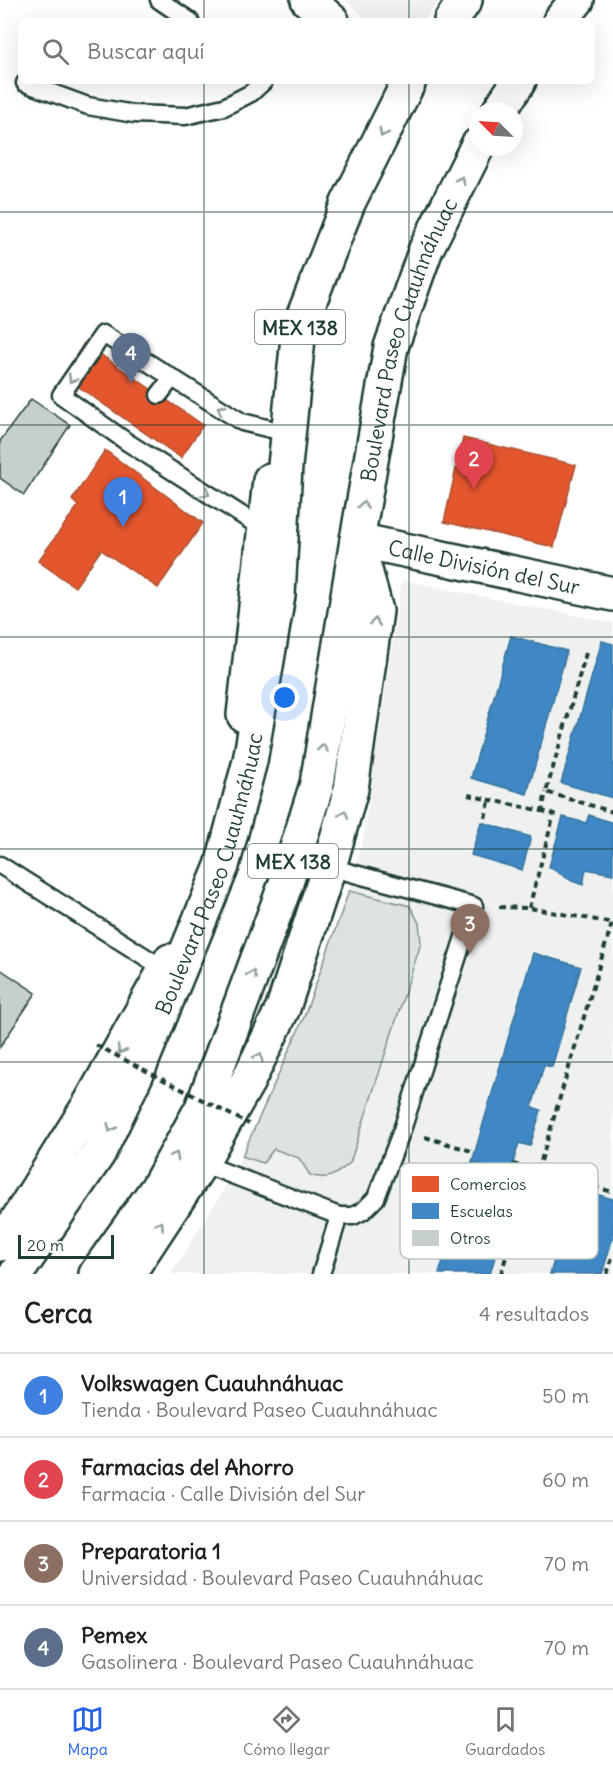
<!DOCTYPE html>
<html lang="es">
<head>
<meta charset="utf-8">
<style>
  body { margin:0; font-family:Delius,sans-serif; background:#f6f6f6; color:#202124 }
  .compass { position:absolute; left:469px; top:102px; width:54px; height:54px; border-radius:50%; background:#fff; box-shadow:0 6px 24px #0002; rotate:294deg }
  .scale { position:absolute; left:18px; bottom:15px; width:96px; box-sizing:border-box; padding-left:6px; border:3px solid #1f3d34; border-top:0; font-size:16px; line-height:21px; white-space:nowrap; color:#1f3d34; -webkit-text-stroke:4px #fff; paint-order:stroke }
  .you { position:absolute; left:285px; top:698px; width:21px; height:21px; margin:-15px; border:4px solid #fff; border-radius:50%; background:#1a73e8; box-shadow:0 0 0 9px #1a73e833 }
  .badge { display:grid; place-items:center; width:39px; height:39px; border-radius:50%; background:#2563eb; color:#fff; font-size:20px; font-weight:700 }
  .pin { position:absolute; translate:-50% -50px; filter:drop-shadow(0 2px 3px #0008) }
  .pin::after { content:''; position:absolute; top:32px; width:21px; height:18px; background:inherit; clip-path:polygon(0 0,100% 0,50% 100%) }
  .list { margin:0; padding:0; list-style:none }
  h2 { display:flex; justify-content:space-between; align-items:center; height:78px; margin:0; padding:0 24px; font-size:26px }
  h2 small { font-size:20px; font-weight:400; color:#757577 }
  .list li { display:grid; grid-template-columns:39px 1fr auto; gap:18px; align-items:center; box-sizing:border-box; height:84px; padding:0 24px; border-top:2px solid #e0e0e0 }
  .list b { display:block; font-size:22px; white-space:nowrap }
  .list p { margin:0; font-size:20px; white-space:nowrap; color:#757577 }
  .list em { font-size:20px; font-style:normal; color:#757577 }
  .icon { flex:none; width:33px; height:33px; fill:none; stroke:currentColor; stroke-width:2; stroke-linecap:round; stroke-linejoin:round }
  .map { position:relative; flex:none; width:613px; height:1274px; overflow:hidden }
  .search { position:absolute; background:#fff; box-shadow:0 6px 24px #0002; left:18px; right:18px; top:18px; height:66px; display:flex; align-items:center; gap:15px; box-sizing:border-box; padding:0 21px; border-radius:9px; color:#757577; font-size:22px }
  .sheet { height:414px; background:#fff }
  nav { display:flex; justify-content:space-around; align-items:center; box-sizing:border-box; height:84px; border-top:2px solid #e0e0e0; background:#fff; font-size:16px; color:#757577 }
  nav a { display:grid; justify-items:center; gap:3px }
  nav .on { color:#2563eb }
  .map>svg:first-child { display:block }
  .built { fill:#eef1f0 }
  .green { fill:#dee3e2; stroke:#7e908b; stroke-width:1.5 }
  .shops { fill:#e4572e; stroke:#a94f30; stroke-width:1.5 }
  .schools { fill:#3f88c5; stroke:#35729a; stroke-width:1.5 }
  .building { fill:#c7cfcc; stroke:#1f3d34; stroke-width:1.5 }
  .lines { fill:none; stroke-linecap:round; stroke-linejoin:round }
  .service-casing { stroke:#1f3d34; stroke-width:21 }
  .minor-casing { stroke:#1f3d34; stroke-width:38 }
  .tertiary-casing { stroke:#1f3d34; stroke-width:38 }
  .secondary-casing { stroke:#1f3d34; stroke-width:38 }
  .primary-casing { stroke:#1f3d34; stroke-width:38 }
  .path { stroke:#1f3d34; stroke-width:4; stroke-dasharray:6 4.5; stroke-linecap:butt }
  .service { stroke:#fff; stroke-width:16 }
  .minor { stroke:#fff; stroke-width:33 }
  .tertiary { stroke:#fff; stroke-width:33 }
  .secondary { stroke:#fff; stroke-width:33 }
  .primary { stroke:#fff; stroke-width:33 }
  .path-bridge { stroke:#1f3d34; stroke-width:4; stroke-dasharray:6 4.5; stroke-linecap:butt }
  .oneway { stroke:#8f9e9a }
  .grid { fill:none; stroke:#1f3d34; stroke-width:1.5; stroke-opacity:0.55 }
  .labels { text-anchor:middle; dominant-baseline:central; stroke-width:6; stroke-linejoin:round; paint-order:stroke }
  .shield { fill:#fff; stroke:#627771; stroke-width:1.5 }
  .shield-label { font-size:20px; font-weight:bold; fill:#1f3d34 }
  .street-label { font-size:21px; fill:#1f3d34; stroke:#fff }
  .key { fill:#fff; stroke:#bcc5c2; stroke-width:1.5 }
  .key-label { font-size:16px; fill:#1f3d34 }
</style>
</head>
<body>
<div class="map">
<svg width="613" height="1274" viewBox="0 0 613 1274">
  <rect width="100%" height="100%" fill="#fff"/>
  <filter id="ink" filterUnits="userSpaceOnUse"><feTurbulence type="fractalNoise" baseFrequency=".0167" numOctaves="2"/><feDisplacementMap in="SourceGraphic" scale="12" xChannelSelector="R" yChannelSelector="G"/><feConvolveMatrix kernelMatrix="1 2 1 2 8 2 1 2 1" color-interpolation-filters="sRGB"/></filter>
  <g filter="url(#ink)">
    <!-- built -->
    <g class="built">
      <path d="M345,0H440L423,21H369Z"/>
      <path d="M402,580L613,623V1274H171L222,1193L242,1156L304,1017L349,891L364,834Z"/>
    </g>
    <!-- green -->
    <path class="green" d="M349,891L410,906L419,923L421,943L350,1163C335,1175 329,1181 310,1175L299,1158L274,1149L263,1163L242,1156L304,1017Z"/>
    <!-- shops -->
    <g class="shops">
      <path d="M84,343L203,425L181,458L63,376Z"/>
      <path d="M463,438L576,465L554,547L444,522Z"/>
      <path d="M105,450L203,523L158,588L101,550L75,587L38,561L78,506L72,500Z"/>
    </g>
    <!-- schools -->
    <g class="schools">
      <path d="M511,636L567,651L527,794L471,778Z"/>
      <path d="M602,641L613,644V798L561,783Z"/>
      <path d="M589,815L613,823V874L586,869L583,885L572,881L549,867L563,817L586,823Z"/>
      <path d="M481,822L531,837L522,870L471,855Z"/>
      <path d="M533,953L581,967L552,1067L544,1065L532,1107L541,1110L530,1146L519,1143L510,1173L472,1162Z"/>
      <path d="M472,1162L519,1176L490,1274H439Z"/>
      <path d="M575,1188L613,1199V1237L602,1274H550Z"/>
    </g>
    <!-- building -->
    <g class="building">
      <path d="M31,399L70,425L24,495L0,478V441Z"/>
      <path d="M0,969L36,993L0,1047Z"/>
    </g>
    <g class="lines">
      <!-- service casing -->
      <g class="service-casing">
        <g id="service">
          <path d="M159,0L190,21"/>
          <path d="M25,83L88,106L134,114L185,116L224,107L251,93L264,81"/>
          <path d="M159,395L172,378"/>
          <path d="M265,530L127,442L61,395L103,334L242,422L275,430"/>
          <path d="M0,865L166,970"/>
          <path d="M201,1163L339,1216H353L363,1211L376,1198L402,1130L474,906L329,867"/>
          <path d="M321,1274L339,1216"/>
        </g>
      </g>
      <!-- minor casing -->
      <g class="minor-casing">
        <g id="minor">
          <path id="s1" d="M357,540L613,594"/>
        </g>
      </g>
      <!-- tertiary casing -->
      <g class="tertiary-casing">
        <path id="tertiary" d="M308,0L332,21"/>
      </g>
      <!-- secondary casing -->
      <g class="secondary-casing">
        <g id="secondary">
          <path d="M244,715L270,480"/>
          <path d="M0,1244L17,1221L91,1102L170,961"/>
          <path d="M128,1274L201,1163L248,1081L283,1008L329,867L351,789L376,611L357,540"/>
        </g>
      </g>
      <!-- primary casing -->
      <g class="primary-casing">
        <g id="primary">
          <path d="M451,21L465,0"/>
          <path d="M560,21L577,0"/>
          <path d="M499,111L519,81"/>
          <path id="s2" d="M16,1274L98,1154L136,1075L222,866L250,761L278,595L285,466L299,328L348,203L409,81"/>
          <path id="s3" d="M96,1274L158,1187L202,1108L285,886L317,784L357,540L391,347L426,249L478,145"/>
        </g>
      </g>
      <!-- path -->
      <g class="path">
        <path d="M586,653L546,792L613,812"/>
        <path d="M468,795L542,811L546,792"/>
        <path d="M485,818L490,798"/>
        <path d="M499,907L529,908L613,923"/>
        <path d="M529,908L554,814L542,811"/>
        <path d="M425,1137L475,1152"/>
        <path d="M513,1164L613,1192"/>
        <path d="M538,1171L612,923"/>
        <path d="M501,1274L532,1169"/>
        <path d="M607,1274L613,1255"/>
      </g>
      <!-- service -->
      <use href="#service" class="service"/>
      <!-- minor -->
      <use href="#minor" class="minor"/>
      <!-- tertiary -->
      <use href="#tertiary" class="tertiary"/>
      <!-- secondary -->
      <use href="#secondary" class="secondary"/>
      <!-- primary -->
      <use href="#primary" class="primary"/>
      <!-- path-bridge -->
      <path class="path-bridge" d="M96,1045L249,1124"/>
    </g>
    <!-- one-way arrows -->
    <defs><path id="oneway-chevron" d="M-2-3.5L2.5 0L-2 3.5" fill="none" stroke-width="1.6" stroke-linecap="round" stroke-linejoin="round" transform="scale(1.5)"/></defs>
    <g class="oneway">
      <use href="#oneway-chevron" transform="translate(383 133) rotate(116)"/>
      <use href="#oneway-chevron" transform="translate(461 180) rotate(-63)"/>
      <use href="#oneway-chevron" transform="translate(72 379) rotate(124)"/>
      <use href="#oneway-chevron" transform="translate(221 409) rotate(-148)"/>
      <use href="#oneway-chevron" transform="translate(206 493) rotate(33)"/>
      <use href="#oneway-chevron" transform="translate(363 505) rotate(-80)"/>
      <use href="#oneway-chevron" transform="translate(375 622) rotate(-82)"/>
      <use href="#oneway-chevron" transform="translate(323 748) rotate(-81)"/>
      <use href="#oneway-chevron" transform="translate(344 814) rotate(-74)"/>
      <use href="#oneway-chevron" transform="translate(252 974) rotate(-69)"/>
      <use href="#oneway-chevron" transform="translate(121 1050) rotate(120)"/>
      <use href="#oneway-chevron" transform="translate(259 1057) rotate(-64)"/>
      <use href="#oneway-chevron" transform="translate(111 1128) rotate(115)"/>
      <use href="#oneway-chevron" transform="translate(175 1156) rotate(-61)"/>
      <use href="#oneway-chevron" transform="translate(160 1225) rotate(-57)"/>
    </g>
  </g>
  <!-- grid -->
  <path class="grid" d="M204,0V21M409,0V21M204,81V1274M409,81V1274M0,212H613M0,425H613M0,637H613M0,849H613M0,1062H613"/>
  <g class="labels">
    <!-- shield labels -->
    <g class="shield">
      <rect x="255" y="310" width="90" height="34" rx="4.5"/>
      <rect x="248" y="844" width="90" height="34" rx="4.5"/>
    </g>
    <g class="shield-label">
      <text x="300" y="327">MEX 138</text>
      <text x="293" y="861">MEX 138</text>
    </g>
    <!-- street labels -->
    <g class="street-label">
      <text stroke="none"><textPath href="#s3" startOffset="996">Boulevard Paseo Cuauhnáhuac</textPath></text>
      <text stroke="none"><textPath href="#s1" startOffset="130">Calle División del Sur</textPath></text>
      <text stroke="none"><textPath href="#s2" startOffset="448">Boulevard Paseo Cuauhnáhuac</textPath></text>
    </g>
  </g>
  <!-- legend -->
  <rect x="400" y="1163" width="198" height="96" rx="9" class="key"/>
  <rect x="412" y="1176" width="27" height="16" fill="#e4572e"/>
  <rect x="412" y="1203" width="27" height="16" fill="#3f88c5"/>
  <rect x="412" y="1230" width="27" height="16" fill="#c7cfcc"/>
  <g class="key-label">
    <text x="450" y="1190">Comercios</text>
    <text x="450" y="1217">Escuelas</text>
    <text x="450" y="1244">Otros</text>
  </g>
</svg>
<svg class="compass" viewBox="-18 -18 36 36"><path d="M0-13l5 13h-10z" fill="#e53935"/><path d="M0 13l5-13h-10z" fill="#757577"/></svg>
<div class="scale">20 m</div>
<div class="you"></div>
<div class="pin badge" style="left:123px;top:527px;background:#3f7fe0">1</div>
<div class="pin badge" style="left:474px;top:489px;background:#e0444e">2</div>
<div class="pin badge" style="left:470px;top:954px;background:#8d6e63">3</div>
<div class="pin badge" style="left:131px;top:383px;background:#5c6f8a">4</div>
<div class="search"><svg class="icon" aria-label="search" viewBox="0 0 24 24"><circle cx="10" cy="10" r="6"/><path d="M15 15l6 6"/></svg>Buscar aquí</div>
</div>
<section class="sheet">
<h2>Cerca<small>4 resultados</small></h2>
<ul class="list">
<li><span class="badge" style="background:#3f7fe0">1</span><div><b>Volkswagen Cuauhnáhuac</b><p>Tienda · Boulevard Paseo Cuauhnáhuac</p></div><em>50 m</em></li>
<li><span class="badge" style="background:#e0444e">2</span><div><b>Farmacias del Ahorro</b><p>Farmacia · Calle División del Sur</p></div><em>60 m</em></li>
<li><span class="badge" style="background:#8d6e63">3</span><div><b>Preparatoria 1</b><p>Universidad · Boulevard Paseo Cuauhnáhuac</p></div><em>70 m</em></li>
<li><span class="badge" style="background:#5c6f8a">4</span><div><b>Pemex</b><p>Gasolinera · Boulevard Paseo Cuauhnáhuac</p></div><em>70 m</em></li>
</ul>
</section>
<nav>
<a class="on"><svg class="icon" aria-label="map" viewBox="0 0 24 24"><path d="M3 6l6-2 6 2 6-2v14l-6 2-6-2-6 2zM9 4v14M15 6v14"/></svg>Mapa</a>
<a><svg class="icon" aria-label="directions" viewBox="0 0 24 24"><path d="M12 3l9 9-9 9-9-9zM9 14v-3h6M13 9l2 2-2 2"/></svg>Cómo llegar</a>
<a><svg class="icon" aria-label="saved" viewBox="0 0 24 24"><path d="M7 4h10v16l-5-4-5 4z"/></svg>Guardados</a>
</nav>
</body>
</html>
